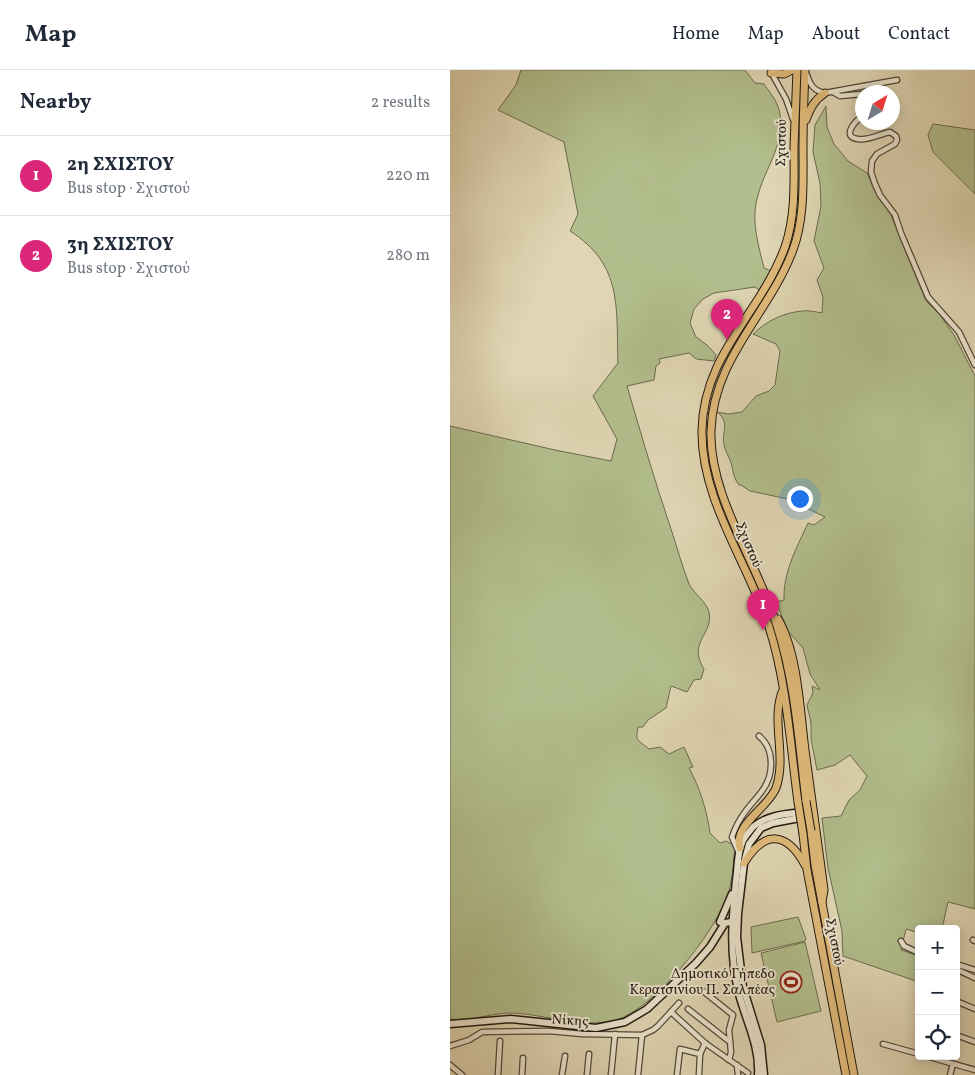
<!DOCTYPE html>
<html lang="en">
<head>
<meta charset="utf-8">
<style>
  body { margin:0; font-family:Vollkorn,serif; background:#f6f6f7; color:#1f2937 }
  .controls { position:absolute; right:15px; bottom:15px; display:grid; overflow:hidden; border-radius:5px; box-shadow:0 2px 12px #0003 }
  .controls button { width:45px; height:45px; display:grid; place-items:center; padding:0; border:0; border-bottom:1px solid #e0e1e3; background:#fff; color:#1f2937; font:25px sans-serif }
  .compass { position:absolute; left:405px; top:15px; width:45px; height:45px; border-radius:50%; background:#fff; box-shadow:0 2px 12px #0003; rotate:38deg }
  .you { position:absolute; left:349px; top:428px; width:18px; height:18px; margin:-12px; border:4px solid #fff; border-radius:50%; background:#1a73e8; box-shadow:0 0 0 8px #1a73e833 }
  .badge { display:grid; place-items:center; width:32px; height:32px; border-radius:50%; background:#db2777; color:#fff; font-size:16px; font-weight:700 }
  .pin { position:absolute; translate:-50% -41px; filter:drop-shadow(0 1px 2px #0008) }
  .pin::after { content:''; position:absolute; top:26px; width:18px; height:15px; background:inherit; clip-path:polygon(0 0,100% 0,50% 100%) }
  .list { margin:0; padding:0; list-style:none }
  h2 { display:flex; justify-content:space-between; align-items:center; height:65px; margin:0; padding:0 20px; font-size:21px }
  h2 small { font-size:16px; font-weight:400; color:#747a83 }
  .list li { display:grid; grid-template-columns:32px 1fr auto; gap:15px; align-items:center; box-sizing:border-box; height:80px; padding:0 20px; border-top:1px solid #e0e1e3 }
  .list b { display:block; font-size:19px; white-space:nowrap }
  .list p { margin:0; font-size:16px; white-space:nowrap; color:#747a83 }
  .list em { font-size:16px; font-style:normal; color:#747a83 }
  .icon { flex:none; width:28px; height:28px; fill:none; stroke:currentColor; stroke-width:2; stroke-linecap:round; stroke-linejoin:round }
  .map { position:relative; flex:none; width:525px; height:1005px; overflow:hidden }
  header { display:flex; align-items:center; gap:30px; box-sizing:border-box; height:70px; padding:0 25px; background:#fff; border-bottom:1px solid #e0e1e3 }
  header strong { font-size:24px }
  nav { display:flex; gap:28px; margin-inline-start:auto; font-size:18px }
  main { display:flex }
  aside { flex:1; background:#fff }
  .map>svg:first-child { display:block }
  .green { fill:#b2be8d; stroke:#6a6b4e }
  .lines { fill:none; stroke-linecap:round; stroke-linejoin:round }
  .street-casing { stroke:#514839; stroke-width:7 }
  .secondary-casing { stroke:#211810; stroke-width:9 }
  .primary-casing { stroke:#211810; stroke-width:9 }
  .street { stroke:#ebe4ce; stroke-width:4.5 }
  .secondary { stroke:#ebe4ce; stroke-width:6 }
  .primary { stroke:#e0bb7a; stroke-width:7 }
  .primary-bridge-casing { stroke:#211810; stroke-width:9; stroke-linecap:butt }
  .primary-bridge { stroke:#e0bb7a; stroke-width:7 }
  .labels { text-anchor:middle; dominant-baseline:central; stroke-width:4; stroke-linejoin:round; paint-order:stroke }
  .street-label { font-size:14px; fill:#211810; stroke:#ebe4ce }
  .poi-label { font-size:14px; fill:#211810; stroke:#ebe4ce; text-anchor:end }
</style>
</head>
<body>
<header>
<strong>Map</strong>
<nav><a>Home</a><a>Map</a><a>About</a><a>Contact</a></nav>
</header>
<main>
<aside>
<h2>Nearby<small>2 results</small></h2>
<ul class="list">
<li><span class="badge">1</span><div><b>2η ΣΧΙΣΤΟΥ</b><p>Bus stop · Σχιστού</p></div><em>220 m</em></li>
<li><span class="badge">2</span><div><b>3η ΣΧΙΣΤΟΥ</b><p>Bus stop · Σχιστού</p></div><em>280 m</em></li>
</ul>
</aside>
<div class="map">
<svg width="525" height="1005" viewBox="0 0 525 1005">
  <rect width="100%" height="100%" fill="#e0d6b4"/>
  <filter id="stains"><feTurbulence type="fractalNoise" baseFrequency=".004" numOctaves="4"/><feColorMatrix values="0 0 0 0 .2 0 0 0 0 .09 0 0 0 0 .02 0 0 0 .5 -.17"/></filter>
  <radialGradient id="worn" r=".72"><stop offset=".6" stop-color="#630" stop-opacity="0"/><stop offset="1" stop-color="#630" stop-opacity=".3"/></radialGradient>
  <!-- green -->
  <g class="green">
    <path d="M71,0H295L305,13L314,14C318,20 324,27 327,34C341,68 314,97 307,129C301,152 309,177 314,198L321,201L309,220L305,217L264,223L253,229L244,239L240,253L246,267L257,275L266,285L264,291L246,289L239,283L209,289L210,293L206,296L204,310L177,316C191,364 205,412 221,459C227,477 232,496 239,514C244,524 256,531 259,542C264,564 237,572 254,599L251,609L244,610L237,622L221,616L216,638L198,650L193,657H188C185,673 188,669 199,679L210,677L219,684L234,677L243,697L239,698C250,718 257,741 260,763L270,773L276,771L285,776C283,793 283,813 276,829C262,866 205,938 166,950C133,959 97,945 64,943C43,942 21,952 0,949V356L105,380L161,391L167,369L143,326L168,293C166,237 173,195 120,161L128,144L114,72L48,40L66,15Z"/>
    <path d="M376,36L377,57L384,74L398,91L417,103L425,121L440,143L476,231L490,245L504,265L525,306V839L498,832L492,859H469V863L456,859L451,880L469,886V912L393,886L392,861L378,798L372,748L391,746L399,730L410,720L417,706L400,685L385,695L367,700L361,669V653L357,635L363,623L362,616L370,620L360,604L353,578L338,561L326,532L334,530C333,502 347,477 358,453L364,455L375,447L338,429L300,421L291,415H289C282,406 284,400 280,390C278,385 275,380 274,375C271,362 281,353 267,342L278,344L292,342L306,326L319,321L325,315L330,281L326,274L303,264C317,251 332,243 352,241C358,240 366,242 372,243L373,227L367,210L374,198L364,171L371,136L370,113L363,82L365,55Z"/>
    <path d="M483,54L525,60V124L483,82L478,65Z"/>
    <path d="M348,847L356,869L355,871L302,883L301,857Z"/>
    <path d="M355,872L371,941L327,952L311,883Z"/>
  </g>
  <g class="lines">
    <!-- street casing -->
    <g class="street-casing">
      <g id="street">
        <path d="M321,2L336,29L343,49"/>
        <path d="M357,5C360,15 364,21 375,23L447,10"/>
        <path d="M383,22L390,26L412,24"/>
        <path d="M412,47C405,51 391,67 408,69C418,71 430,64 440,62L446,66L447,70L445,74L427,84L422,91L421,102L425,114L430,125L445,145L451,163L478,227L509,262L525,295"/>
        <path d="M289,783L282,767C285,758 289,750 295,742C300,735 307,728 312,721C324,705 325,679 309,666"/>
        <path d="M523,870L525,871"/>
        <path d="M451,871L454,876L469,883"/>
        <path d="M506,894L525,900"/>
        <path d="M506,899L525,908"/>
        <path d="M253,921L283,945L279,960L281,982L279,990"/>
        <path d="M506,931L525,939"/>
        <path d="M238,939L280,972"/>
        <path d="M221,942L255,973L298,1003"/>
        <path d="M506,965L525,972"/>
        <path d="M433,974L469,984"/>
        <path d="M0,976L19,970L32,962L99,961L132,964L192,965L203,960L208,956L229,933"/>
        <path d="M476,986L525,1000"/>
        <path d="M0,995L12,1005"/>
        <path d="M287,995L288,1005"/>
        <path d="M48,1005L50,971"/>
        <path d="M72,1005L73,988"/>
        <path d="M112,1005L115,986"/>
        <path d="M137,1005L139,984"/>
        <path d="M161,1005L165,964"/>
        <path d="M188,1005L192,965"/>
        <path d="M227,1005L230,979L250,984"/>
        <path d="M249,1005L250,984L255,973"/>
        <path d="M500,1005L503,994"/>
      </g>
    </g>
    <!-- secondary casing -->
    <g class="secondary-casing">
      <g id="secondary">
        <path d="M270,852L282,824"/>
        <path d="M0,954L61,949L146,958L175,952L197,939L246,893L260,877L275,853L281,852"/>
        <path d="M308,1005C310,976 296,951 289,924C279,886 282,849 286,810C288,798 287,784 292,773C294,767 299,762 303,757C317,745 336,744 353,742"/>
        <path d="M314,1005L311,975L293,917L287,867L288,844L294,793L299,774L311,758L323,753L355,747"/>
      </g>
    </g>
    <!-- primary casing -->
    <g class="primary-casing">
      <g id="primary">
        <path d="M347,0C346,26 345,51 344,77C344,110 346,145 335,177C311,243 253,284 252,361C251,430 298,493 319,557C337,613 340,674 348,732"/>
        <path d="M355,0C354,26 353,51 353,77C353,111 355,148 343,180C319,244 263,288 261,361C259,426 308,494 327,556C345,612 349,673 356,731"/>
        <path d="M321,3L334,4L342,0"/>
        <path d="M356,50C360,39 364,30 375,23"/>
        <path d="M328,549C348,583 350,641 355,680C361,726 368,773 374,820L372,832"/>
        <path d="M361,761L365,795L404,1005"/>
        <path d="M353,764L357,800L396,1005"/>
        <path d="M290,778C283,755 318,738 326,718C337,686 321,653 332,622"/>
        <path d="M294,793C315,759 337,762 355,795"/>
      </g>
    </g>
    <!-- street -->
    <use href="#street" class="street"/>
    <!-- secondary -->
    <use href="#secondary" class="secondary"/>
    <!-- primary -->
    <use href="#primary" class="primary"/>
    <!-- primary-bridge casing -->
    <g class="primary-bridge-casing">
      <g id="primary-bridge">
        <path d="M356,731L361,761"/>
        <path d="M348,732L353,764"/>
      </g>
    </g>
    <!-- primary-bridge -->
    <use href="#primary-bridge" class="primary-bridge"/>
  </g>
  <!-- icons -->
  <defs>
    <g id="stadium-ring" transform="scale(1.125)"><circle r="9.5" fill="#ebe4ce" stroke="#8f2418" stroke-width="1.5"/><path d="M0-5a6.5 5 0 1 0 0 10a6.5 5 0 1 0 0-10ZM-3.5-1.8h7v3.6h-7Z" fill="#8f2418"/></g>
  </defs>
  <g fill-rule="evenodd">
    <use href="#stadium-ring" x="341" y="912"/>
  </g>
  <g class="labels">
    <!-- street labels -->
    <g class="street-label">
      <text transform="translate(332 73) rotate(-89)">Σχιστού</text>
      <text transform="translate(298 475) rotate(67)">Σχιστού</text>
      <text transform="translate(384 872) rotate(79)">Σχιστού</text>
      <text transform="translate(120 951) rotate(4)">Νίκης</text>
    </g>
    <!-- poi labels -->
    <g class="poi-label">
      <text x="325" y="904">Δημοτικό Γήπεδο<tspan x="325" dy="16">Κερατσινίου Π. Σαλπέας</tspan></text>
    </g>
  </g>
  <rect width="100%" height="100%" filter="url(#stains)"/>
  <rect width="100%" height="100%" fill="url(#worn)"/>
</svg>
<div class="controls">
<button>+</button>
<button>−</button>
<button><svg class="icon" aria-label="locate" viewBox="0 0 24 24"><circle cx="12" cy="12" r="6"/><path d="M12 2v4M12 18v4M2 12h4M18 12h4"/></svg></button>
</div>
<svg class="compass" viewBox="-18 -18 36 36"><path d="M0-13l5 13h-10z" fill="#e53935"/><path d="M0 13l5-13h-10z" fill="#747a83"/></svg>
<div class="you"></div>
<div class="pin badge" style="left:313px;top:560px">1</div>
<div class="pin badge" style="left:277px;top:270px">2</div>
</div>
</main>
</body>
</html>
